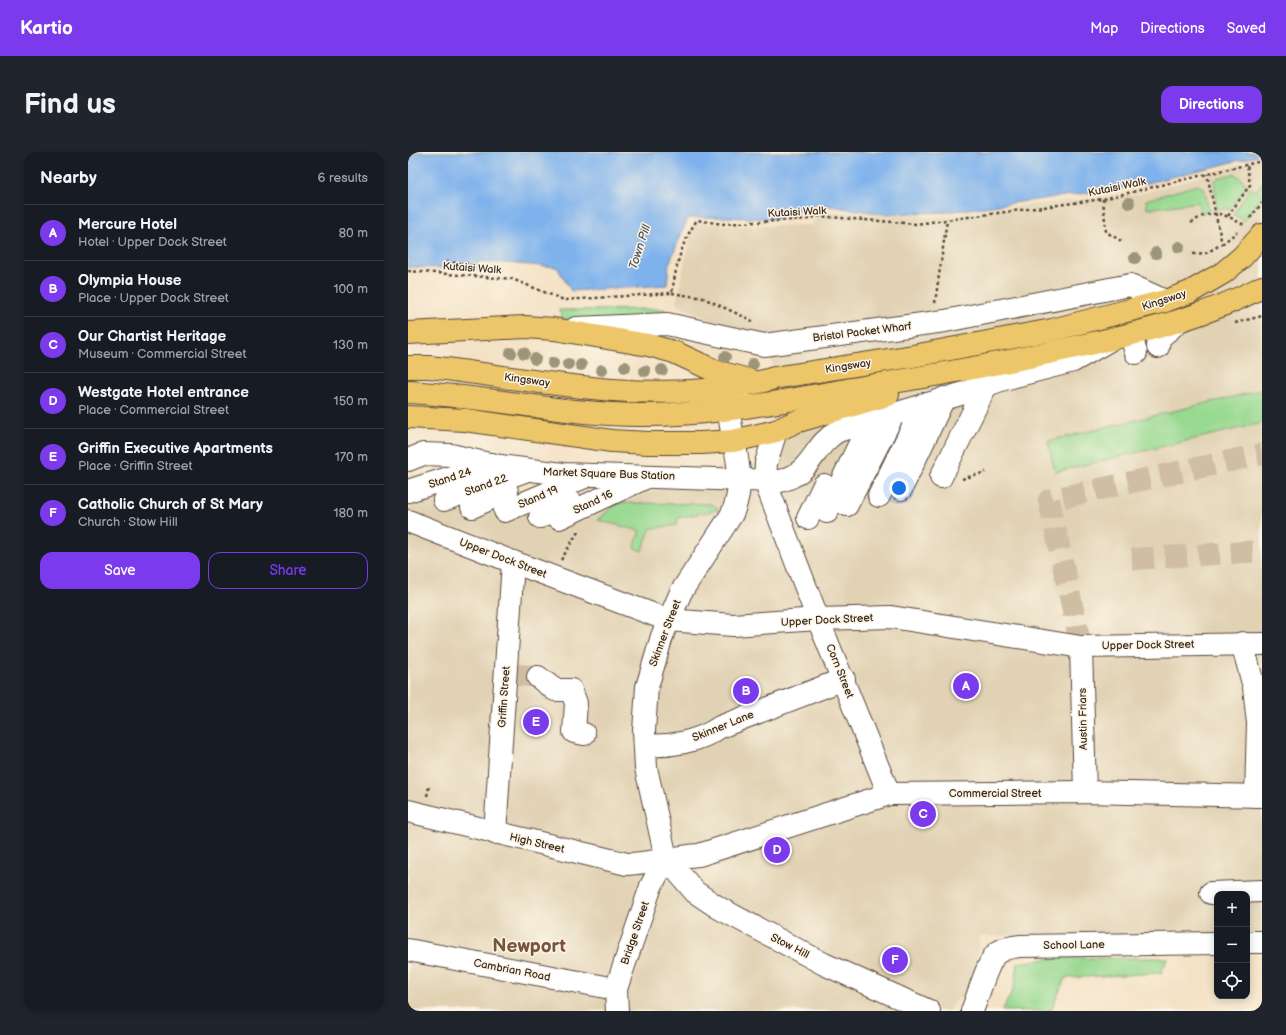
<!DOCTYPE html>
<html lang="en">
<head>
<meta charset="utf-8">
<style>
  body { margin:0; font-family:"Balsamiq Sans",sans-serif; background:#20242c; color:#f1f3f6 }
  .controls { position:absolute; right:12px; bottom:12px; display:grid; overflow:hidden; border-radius:8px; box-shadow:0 2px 10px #0003 }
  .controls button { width:36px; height:36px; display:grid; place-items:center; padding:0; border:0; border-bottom:1px solid #363941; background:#171b24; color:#f1f3f6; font:20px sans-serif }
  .you { position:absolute; left:491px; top:336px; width:14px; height:14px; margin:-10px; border:3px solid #fff; border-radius:50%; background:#1a73e8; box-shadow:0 0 0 6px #1a73e833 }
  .badge { display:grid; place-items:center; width:26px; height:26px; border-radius:50%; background:#7c3aed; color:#fff; font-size:13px; font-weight:700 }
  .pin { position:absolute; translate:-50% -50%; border:2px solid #fff; box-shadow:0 1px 4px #0006 }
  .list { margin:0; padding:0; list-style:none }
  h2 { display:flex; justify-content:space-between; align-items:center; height:52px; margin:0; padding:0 16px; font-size:17px }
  h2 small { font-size:13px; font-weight:400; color:#9ea1a6 }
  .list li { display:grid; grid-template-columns:26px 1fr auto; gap:12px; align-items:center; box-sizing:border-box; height:56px; padding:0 16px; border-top:1px solid #363941 }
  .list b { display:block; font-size:15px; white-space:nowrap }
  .list p { margin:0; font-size:13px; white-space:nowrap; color:#9ea1a6 }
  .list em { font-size:13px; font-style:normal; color:#9ea1a6 }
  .actions { display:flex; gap:8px; padding:12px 16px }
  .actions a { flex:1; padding:9px 0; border:1px solid #7c3aed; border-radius:12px; text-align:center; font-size:14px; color:#7c3aed }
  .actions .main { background:#7c3aed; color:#fff }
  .icon { flex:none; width:22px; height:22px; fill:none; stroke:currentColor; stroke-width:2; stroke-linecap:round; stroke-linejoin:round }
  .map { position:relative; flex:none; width:854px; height:859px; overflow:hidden; border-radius:12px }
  header { display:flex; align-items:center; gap:24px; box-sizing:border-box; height:56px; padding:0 20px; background:#7c3aed; color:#fff }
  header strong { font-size:19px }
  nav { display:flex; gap:22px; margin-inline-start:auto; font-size:14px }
  .intro { display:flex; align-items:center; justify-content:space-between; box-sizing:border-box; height:96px; padding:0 24px }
  h1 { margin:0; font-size:28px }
  .button { padding:10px 18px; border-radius:12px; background:#7c3aed; color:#fff; font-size:14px; font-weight:700 }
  main { display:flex; gap:24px; padding:0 24px }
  aside { flex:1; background:#171b24; border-radius:12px; box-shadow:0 2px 10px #0003 }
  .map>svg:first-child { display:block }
  .built { fill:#e1d2b4 }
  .green { fill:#97d990; stroke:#698257 }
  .water { fill:#7fb2ec; stroke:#5d6e85 }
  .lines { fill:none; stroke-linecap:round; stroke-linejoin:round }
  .minor-tunnel { stroke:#cfbda4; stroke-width:22; stroke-dasharray:22 11; stroke-linecap:butt }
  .minor-casing { stroke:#574637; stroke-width:24 }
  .major-casing { stroke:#574637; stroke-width:24 }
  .path { stroke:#574637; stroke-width:2.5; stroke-dasharray:3 3; stroke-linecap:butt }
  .minor { stroke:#fff; stroke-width:22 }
  .major { stroke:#ecc669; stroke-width:22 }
  .tree { fill:#9b9579 }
  .labels { text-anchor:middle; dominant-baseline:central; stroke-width:3; stroke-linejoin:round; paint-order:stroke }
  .street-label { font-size:11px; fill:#3b2a1e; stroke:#fcf5e5 }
  .water-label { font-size:12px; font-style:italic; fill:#4f535c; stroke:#fcf5e5 }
  .town-label { font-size:19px; font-weight:bold; fill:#79533b; stroke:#fcf5e5 }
</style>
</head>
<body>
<header>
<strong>Kartio</strong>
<nav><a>Map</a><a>Directions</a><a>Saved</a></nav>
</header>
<div class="intro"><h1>Find us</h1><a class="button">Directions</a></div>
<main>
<aside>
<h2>Nearby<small>6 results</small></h2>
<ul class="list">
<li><span class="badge">A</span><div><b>Mercure Hotel</b><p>Hotel · Upper Dock Street</p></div><em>80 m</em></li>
<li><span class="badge">B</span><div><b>Olympia House</b><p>Place · Upper Dock Street</p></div><em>100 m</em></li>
<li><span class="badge">C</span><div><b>Our Chartist Heritage</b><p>Museum · Commercial Street</p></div><em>130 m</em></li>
<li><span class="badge">D</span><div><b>Westgate Hotel entrance</b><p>Place · Commercial Street</p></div><em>150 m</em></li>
<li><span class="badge">E</span><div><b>Griffin Executive Apartments</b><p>Place · Griffin Street</p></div><em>170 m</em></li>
<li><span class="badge">F</span><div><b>Catholic Church of St Mary</b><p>Church · Stow Hill</p></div><em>180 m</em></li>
</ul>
<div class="actions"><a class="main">Save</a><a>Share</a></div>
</aside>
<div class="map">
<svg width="854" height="859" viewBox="0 0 854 859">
  <rect width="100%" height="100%" fill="#fcf5e5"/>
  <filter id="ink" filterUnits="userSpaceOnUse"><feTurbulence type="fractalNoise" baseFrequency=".025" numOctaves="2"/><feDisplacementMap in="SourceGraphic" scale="8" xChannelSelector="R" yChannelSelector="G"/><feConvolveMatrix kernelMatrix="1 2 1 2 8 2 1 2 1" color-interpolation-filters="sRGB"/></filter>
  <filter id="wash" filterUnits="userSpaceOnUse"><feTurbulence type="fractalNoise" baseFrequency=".012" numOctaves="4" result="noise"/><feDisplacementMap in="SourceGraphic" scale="16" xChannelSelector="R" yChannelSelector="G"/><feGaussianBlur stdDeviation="0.9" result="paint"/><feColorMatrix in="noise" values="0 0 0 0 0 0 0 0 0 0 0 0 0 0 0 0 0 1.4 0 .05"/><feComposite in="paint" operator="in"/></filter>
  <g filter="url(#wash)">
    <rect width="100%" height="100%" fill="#f4e2c6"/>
    <!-- built -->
    <path class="built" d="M854,6V787H839V742H809V788L700,783L572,784L565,832L557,844L545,850L541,859H0V325L4,322L199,353L209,351L311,316L369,309L367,232L362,195L268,152L285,70L332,74L404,73L413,59L463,63L539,65L635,51L733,42Z"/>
    <!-- green -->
    <g class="green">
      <path d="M827,22C833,26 837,29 838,36L822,56L809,58L806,29L812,25Z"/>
      <path d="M854,30V45L836,69L825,62L842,36L848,39Z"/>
      <path d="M789,33L796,36L801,59L792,61L790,50L739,57L738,48Z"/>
      <path d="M257,157L255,165L247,168L154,167L151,158Z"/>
      <path d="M854,238V271L647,320L640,289Z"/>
      <path d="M209,351L303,352L309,355L311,360L308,358L270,366L269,373L242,377L234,399L226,396L232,379L190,368Z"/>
      <path d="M643,806H760L753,821L657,826L643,859H594L606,836L610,811Z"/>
    </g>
    <!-- water -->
    <path class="water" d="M0,0H848L849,4L723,35L539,60L475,62L409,52L403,58H391L368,67L312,65L280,66L261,112L259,133L163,139L149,115L70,109L69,117L0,115Z"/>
  </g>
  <g filter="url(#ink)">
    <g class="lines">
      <!-- minor-tunnel -->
      <g class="minor-tunnel">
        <path d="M724,407L854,399"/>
        <path d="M673,495L641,348L854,302"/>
        <path d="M102,522L130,525"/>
      </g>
      <!-- minor casing -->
      <g class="minor-casing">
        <g id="minor">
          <path d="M168,176L259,172L356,193L537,169L722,133L757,149"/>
          <path d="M723,183L728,201"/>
          <path d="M750,195L751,186L771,169"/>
          <path d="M331,242L322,258V268C327,303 339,327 324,362L273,440L254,484L239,535L236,579L238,616L258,706L287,740L311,756L416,812L521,859"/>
          <path d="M368,279L358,311L357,329L410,467L481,642"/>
          <path d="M0,308L15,302L43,303L85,313L155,322L372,329C405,321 404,294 430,279L556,241L596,227L665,209L700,189"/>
          <path d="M533,325L578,234"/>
          <path d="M493,337L536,246"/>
          <path d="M0,339L84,312"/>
          <path d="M471,344L516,252"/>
          <path d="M36,348L117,319"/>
          <path d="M439,353L486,261"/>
          <path d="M64,355L99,339"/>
          <path d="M97,359L177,325"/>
          <path d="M419,360L463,268"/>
          <path d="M132,365L163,350"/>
          <path d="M151,366L237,326"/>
          <path d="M400,366L416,333"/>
          <path d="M0,369L105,410L260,468L325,473L410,467L483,465L673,495L854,492"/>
          <path d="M834,491L846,535L850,571L848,644"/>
          <path d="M673,495L677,640"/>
          <path d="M130,525L147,538H163L168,551L166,580L176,582"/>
          <path d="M237,593C261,595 291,590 312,575L436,527"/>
          <path d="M0,659L219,712C243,711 267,705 291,703L481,642L677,640L854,644"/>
          <path d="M87,681L105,410"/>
          <path d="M803,741L854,739"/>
          <path d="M839,790H854"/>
          <path d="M0,798L208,837"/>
          <path d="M209,859L208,837L243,734L258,706"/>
          <path d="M564,859C569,847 580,808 589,801C595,796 604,795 612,794L809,791"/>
        </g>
      </g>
      <!-- major casing -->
      <g class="major-casing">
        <g id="major">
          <path d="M0,181L117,175L146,177L240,193L266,200L307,219L341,228"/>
          <path d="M0,215H21C118,226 218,249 316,236C333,233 350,232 366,226L505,204L644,178L757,149L782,140L815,121L834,105L854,83"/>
          <path d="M0,240C77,244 153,262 231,263C308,264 384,247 461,234C528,223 596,211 663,196C728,182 795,166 854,135"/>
          <path d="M0,265L57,268L204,289L240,291H293L325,289L368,279L387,270L480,243"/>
        </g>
      </g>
      <!-- path -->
      <g class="path">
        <path d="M695,47L698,80L715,90"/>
        <path d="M820,64L842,33L839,13"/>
        <path d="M842,66L854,51"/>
        <path d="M783,71C804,56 815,61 836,73"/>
        <path d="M814,92L829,80"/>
        <path d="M785,102L798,101L814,92L799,22"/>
        <path d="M39,110L69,113"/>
        <path d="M0,119L104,127L156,148L264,141C268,114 273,91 289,68L314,72L402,67L409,64L508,72L695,47L854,9"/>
        <path d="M264,141L295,146L343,168L345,171"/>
        <path d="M527,151L539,68"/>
        <path d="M827,171L854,164"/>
        <path d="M554,327L578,320"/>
        <path d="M153,408L171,378"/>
        <path d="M19,644L21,635"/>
      </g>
      <!-- minor -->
      <use href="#minor" class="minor"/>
      <!-- major -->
      <use href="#major" class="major"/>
    </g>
    <!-- trees -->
    <g class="tree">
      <circle cx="721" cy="51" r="6"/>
      <circle cx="771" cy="95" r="6"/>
      <circle cx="748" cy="101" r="6"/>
      <circle cx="727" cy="106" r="6"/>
      <circle cx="103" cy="201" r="6"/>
      <circle cx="116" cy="201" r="6"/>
      <circle cx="317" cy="205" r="6"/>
      <circle cx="127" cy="207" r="6"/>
      <circle cx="145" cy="211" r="6"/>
      <circle cx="160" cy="212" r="6"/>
      <circle cx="345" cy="212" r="6"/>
      <circle cx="173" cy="213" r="6"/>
      <circle cx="217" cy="215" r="6"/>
      <circle cx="194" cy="218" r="6"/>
      <circle cx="254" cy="218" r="6"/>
      <circle cx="237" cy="219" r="6"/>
    </g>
  </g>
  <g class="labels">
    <!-- street labels -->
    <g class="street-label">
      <text transform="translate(709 35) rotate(-12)">Kutaisi Walk</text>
      <text transform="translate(389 60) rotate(-3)">Kutaisi Walk</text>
      <text transform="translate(64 116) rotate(4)">Kutaisi Walk</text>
      <text transform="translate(756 148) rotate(-18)">Kingsway</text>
      <text transform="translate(454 180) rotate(-7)">Bristol Packet Wharf</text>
      <text transform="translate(440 214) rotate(-9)">Kingsway</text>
      <text transform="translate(119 228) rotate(8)">Kingsway</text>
      <text transform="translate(201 322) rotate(2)">Market Square Bus Station</text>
      <text transform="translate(42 326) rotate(-18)">Stand 24</text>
      <text transform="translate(78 333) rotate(-20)">Stand 22</text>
      <text transform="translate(130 345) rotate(-23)">Stand 19</text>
      <text transform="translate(185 350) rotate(-25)">Stand 16</text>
      <text transform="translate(95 406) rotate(21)">Upper Dock Street</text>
      <text transform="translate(419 468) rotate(-3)">Upper Dock Street</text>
      <text transform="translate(257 481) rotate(-69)">Skinner Street</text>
      <text transform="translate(740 493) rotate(-1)">Upper Dock Street</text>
      <text transform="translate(432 519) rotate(68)">Corn Street</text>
      <text transform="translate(96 545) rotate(-86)">Griffin Street</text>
      <text transform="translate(675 567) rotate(-91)">Austin Friars</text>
      <text transform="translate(315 574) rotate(-22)">Skinner Lane</text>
      <text x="587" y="641">Commercial Street</text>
      <text transform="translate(129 691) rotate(13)">High Street</text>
      <text transform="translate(227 781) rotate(-71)">Bridge Street</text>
      <text transform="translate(666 793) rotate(-1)">School Lane</text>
      <text transform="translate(382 794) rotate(27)">Stow Hill</text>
      <text transform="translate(104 818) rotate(11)">Cambrian Road</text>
    </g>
    <!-- water labels -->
    <g class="water-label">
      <text transform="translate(232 95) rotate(-72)">Town Pill</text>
    </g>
    <!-- town labels -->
    <g class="town-label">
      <text x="121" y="794">Newport</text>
    </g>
  </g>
</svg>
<div class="controls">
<button>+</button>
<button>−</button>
<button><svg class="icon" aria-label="locate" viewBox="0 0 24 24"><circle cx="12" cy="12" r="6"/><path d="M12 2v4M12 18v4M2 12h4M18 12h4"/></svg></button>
</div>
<div class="you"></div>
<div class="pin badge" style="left:558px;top:534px">A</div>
<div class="pin badge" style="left:338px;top:539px">B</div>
<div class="pin badge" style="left:515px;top:662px">C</div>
<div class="pin badge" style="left:369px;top:698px">D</div>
<div class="pin badge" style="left:128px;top:570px">E</div>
<div class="pin badge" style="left:487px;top:808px">F</div>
</div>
</main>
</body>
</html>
